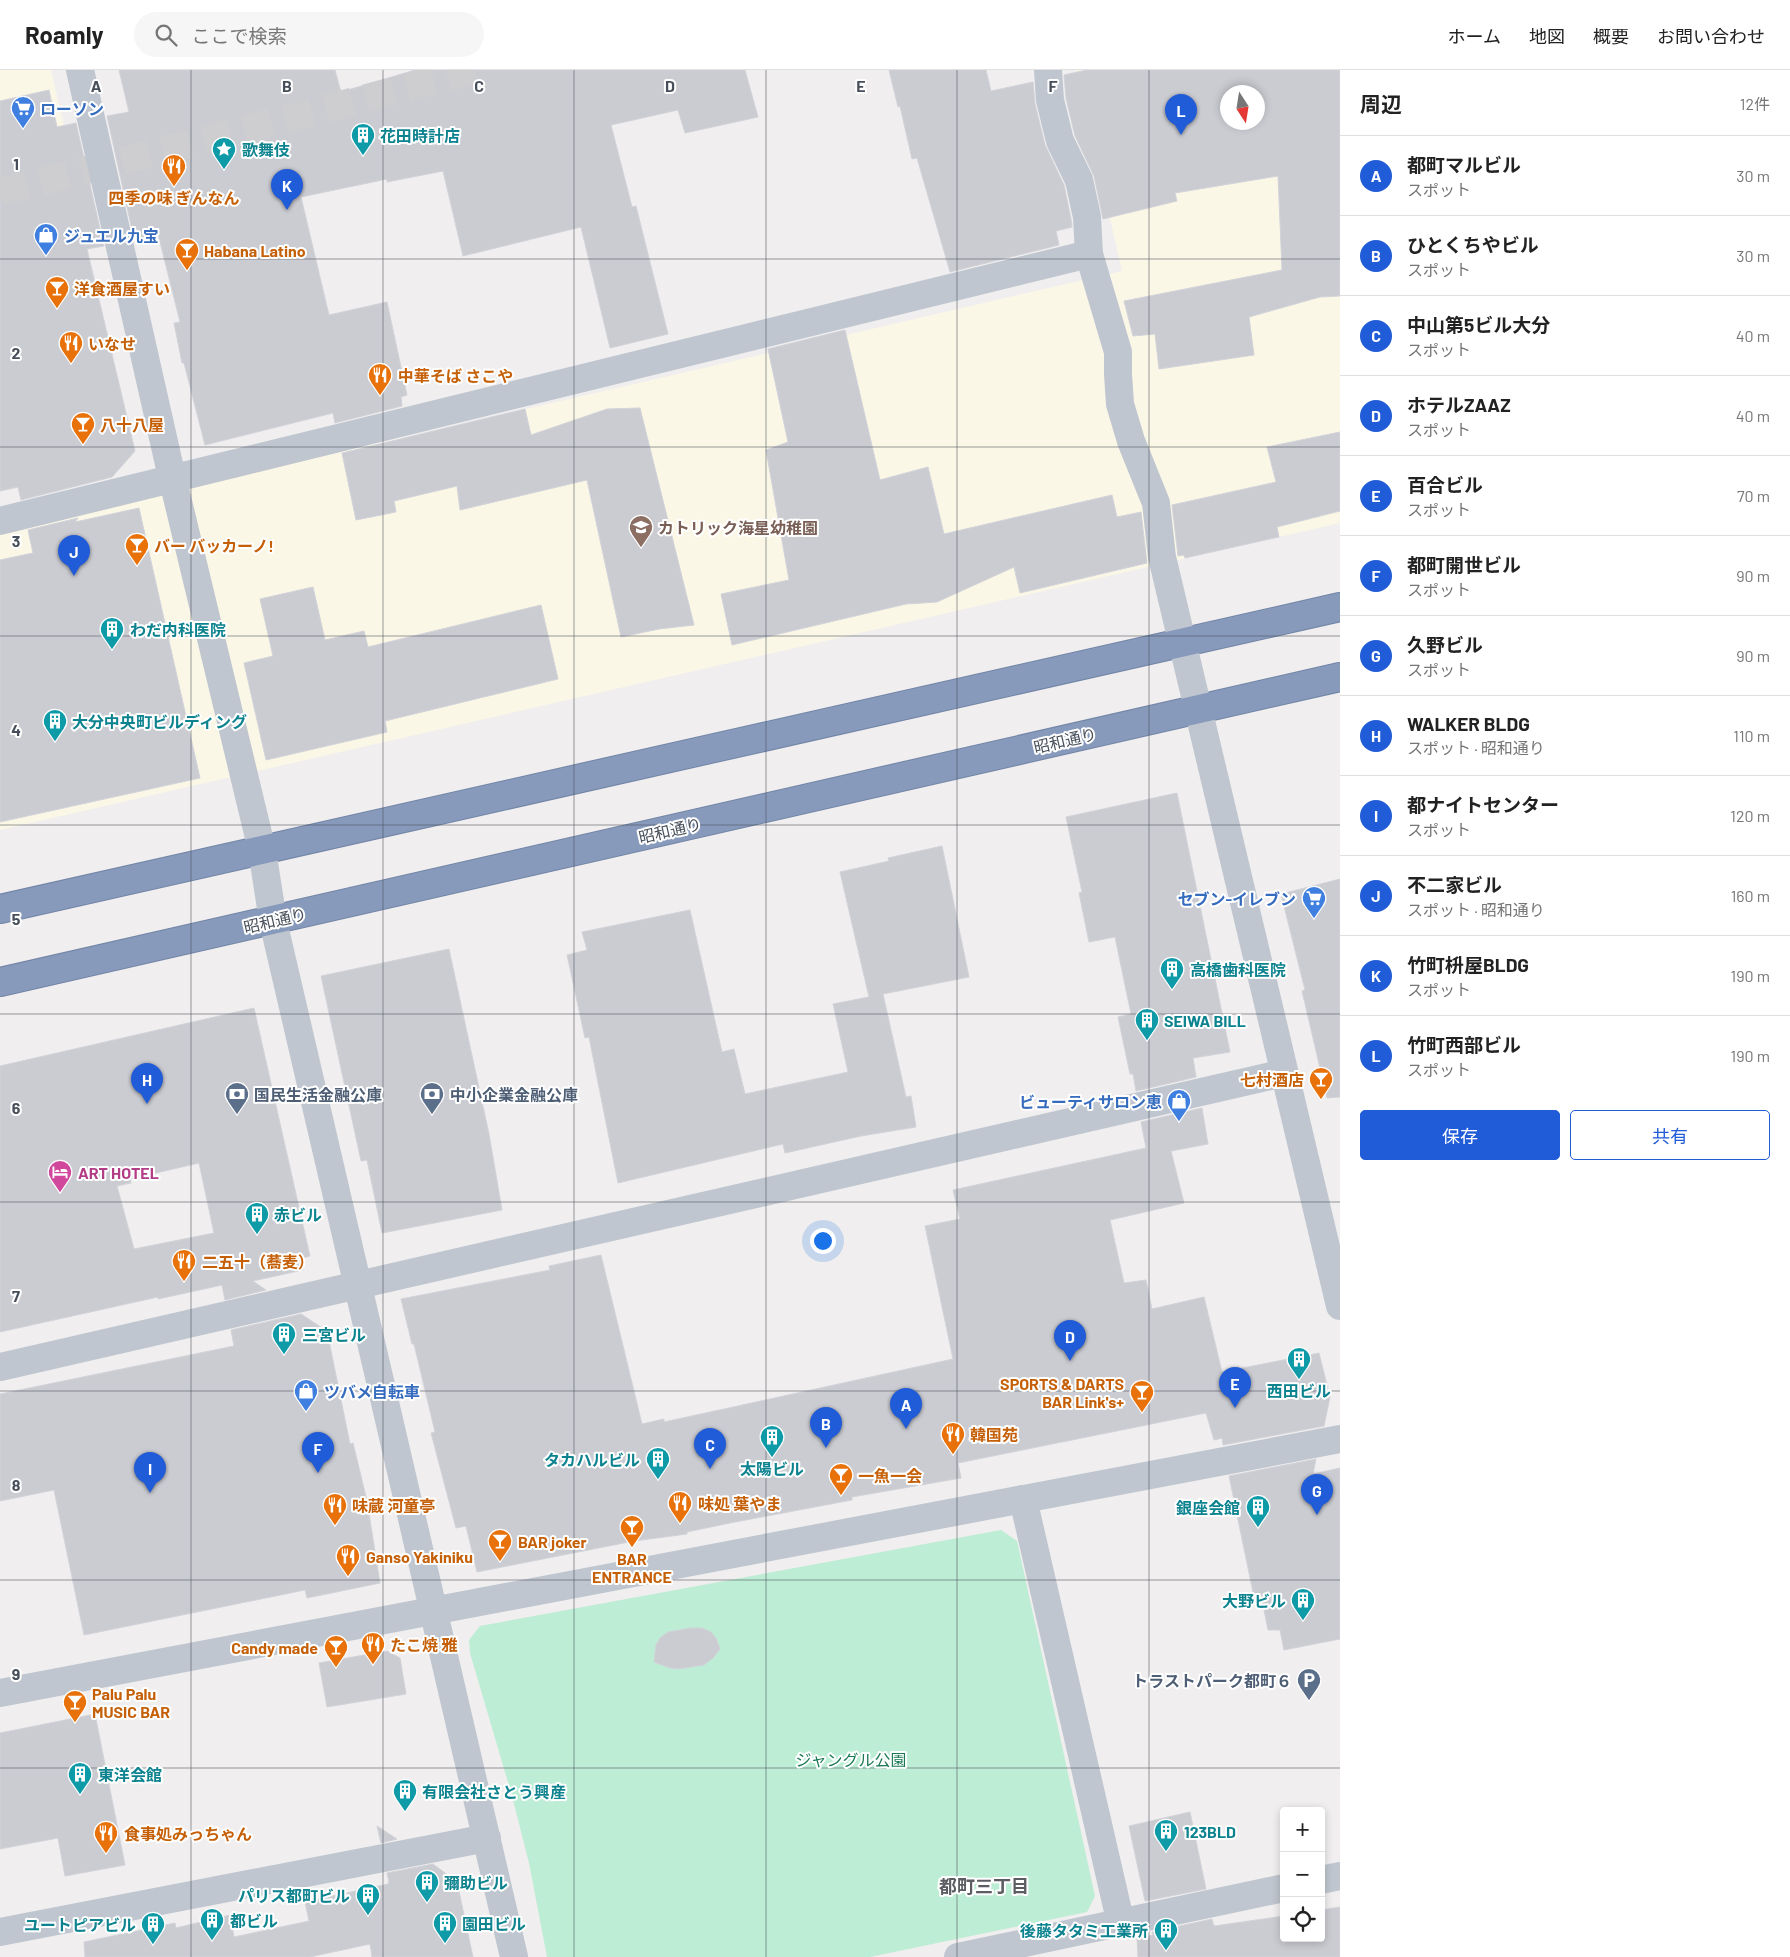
<!DOCTYPE html>
<html lang="ja">
<head>
<meta charset="utf-8">
<style>
  body { margin:0; font-family:Barlow,"Noto Sans JP",sans-serif; background:#f6f6f6; color:#222 }
  .controls { position:absolute; right:15px; bottom:15px; display:grid; overflow:hidden; border-radius:5px; box-shadow:0 2px 8px #0003 }
  .controls button { width:45px; height:45px; display:grid; place-items:center; padding:0; border:0; border-bottom:1px solid #e0e0e0; background:#fff; color:#222; font:25px sans-serif }
  .compass { position:absolute; left:1220px; top:15px; width:45px; height:45px; border-radius:50%; background:#fff; box-shadow:0 2px 8px #0003; rotate:168deg }
  .you { position:absolute; left:822px; top:1170px; width:18px; height:18px; margin:-12px; border:4px solid #fff; border-radius:50%; background:#1a73e8; box-shadow:0 0 0 8px #1a73e833 }
  .badge { display:grid; place-items:center; width:32px; height:32px; border-radius:50%; background:#205bd8; color:#fff; font-size:16px; font-weight:700 }
  .pin { position:absolute; translate:-50% -41px; filter:drop-shadow(0 1px 2px #0008) }
  .pin::after { content:''; position:absolute; top:26px; width:18px; height:15px; background:inherit; clip-path:polygon(0 0,100% 0,50% 100%) }
  .list { margin:0; padding:0; list-style:none }
  h2 { display:flex; justify-content:space-between; align-items:center; height:65px; margin:0; padding:0 20px; font-size:21px }
  h2 small { font-size:16px; font-weight:400; color:#767676 }
  .list li { display:grid; grid-template-columns:32px 1fr auto; gap:15px; align-items:center; box-sizing:border-box; height:80px; padding:0 20px; border-top:1px solid #e0e0e0 }
  .list b { display:block; font-size:19px; white-space:nowrap }
  .list p { margin:0; font-size:16px; white-space:nowrap; color:#767676 }
  .list em { font-size:16px; font-style:normal; color:#767676 }
  .actions { display:flex; gap:10px; padding:15px 20px }
  .actions a { flex:1; padding:11px 0; border:1px solid #205bd8; border-radius:5px; text-align:center; font-size:18px; color:#205bd8 }
  .actions .main { background:#205bd8; color:#fff }
  .icon { flex:none; width:28px; height:28px; fill:none; stroke:currentColor; stroke-width:2; stroke-linecap:round; stroke-linejoin:round }
  .map { position:relative; flex:none; width:1340px; height:1887px; overflow:hidden }
  header { display:flex; align-items:center; gap:30px; box-sizing:border-box; height:70px; padding:0 25px; background:#fff; border-bottom:1px solid #e0e0e0 }
  header strong { font-size:24px }
  nav { display:flex; gap:28px; margin-inline-start:auto; font-size:18px }
  .search { width:350px; height:45px; background:#f6f6f6; display:flex; align-items:center; gap:12px; box-sizing:border-box; padding:0 18px; border-radius:28px; color:#767676; font-size:19px }
  main { display:flex }
  aside { flex:1; background:#fff }
  .map>svg:first-child { display:block }
  .commercial { fill:#fbf7e7; fill-rule:evenodd }
  .green { fill:#bdedd5 }
  .building { fill:#cbccd2; stroke:#d2d3d9; fill-rule:evenodd }
  .lines { fill:none; stroke-linecap:round; stroke-linejoin:round }
  .street-tunnel { stroke:#ceced0; stroke-width:28; stroke-dasharray:28 14; stroke-linecap:butt }
  .highway-casing { stroke:#7285a7; stroke-width:30 }
  .street { stroke:#bfc6cf; stroke-width:28 }
  .highway { stroke:#879abb; stroke-width:28 }
  .grid { fill:none; stroke:#474f5a; stroke-width:1; stroke-opacity:0.55 }
  .labels { text-anchor:middle; dominant-baseline:central; stroke-width:4; stroke-linejoin:round; paint-order:stroke }
  .shop-label { font-size:16px; font-weight:bold; fill:#366cbe; stroke:#fff; text-anchor:start }
  .culture-label { font-size:16px; font-weight:bold; fill:#0d838f; stroke:#fff; text-anchor:start }
  .food-label { font-size:16px; font-weight:bold; fill:#c56008; stroke:#fff; text-anchor:start }
  .education-label { font-size:16px; font-weight:bold; fill:#785e54; stroke:#fff; text-anchor:start }
  .street-label { font-size:16px; fill:#474f5a; stroke:#fff }
  .service-label { font-size:16px; font-weight:bold; fill:#4e5e75; stroke:#fff; text-anchor:start }
  .hotel-label { font-size:16px; font-weight:bold; fill:#b23c85; stroke:#fff; text-anchor:start }
  .park-label { font-size:16px; fill:#1a7955; stroke:#fff }
  .neighbourhood-label { font-size:18px; font-weight:bold; fill:#5b5d62; stroke:#fff }
  .grid-label { font-size:16px; text-anchor:middle; font-weight:bold; fill:#474f5a; stroke:#fff; stroke-width:4; stroke-linejoin:round; paint-order:stroke }
</style>
</head>
<body>
<header>
<strong>Roamly</strong>
<div class="search"><svg class="icon" aria-label="search" viewBox="0 0 24 24"><circle cx="10" cy="10" r="6"/><path d="M15 15l6 6"/></svg>ここで検索</div>
<nav><a>ホーム</a><a>地図</a><a>概要</a><a>お問い合わせ</a></nav>
</header>
<main>
<div class="map">
<svg width="1340" height="1887" viewBox="0 0 1340 1887">
  <rect width="100%" height="100%" fill="#f0eeee"/>
  <!-- commercial -->
  <g class="commercial">
    <path d="M0,0H51L71,87L0,105Z"/>
    <path d="M1076,0H1340V453L0,760V461L1122,201ZM1228,22H1258V52H1228Z"/>
  </g>
  <!-- green -->
  <path class="green" d="M1001,1460L1017,1471L1095,1826L1087,1842L870,1887H547L529,1793L512,1726L470,1583L469,1570L480,1556Z"/>
  <!-- building -->
  <g class="building">
    <path d="M119,0H335L341,22L415,0H745L758,47L685,63L678,40L611,55L632,137L636,136L668,264L610,278L581,157L463,186L443,101L387,112V109L301,127L329,245L387,232L407,325L401,327L402,336L335,353L333,343L205,375L184,293H182L174,253L180,252L158,164L134,169L107,46L129,42Z"/>
    <path d="M889,0H986L991,21L1033,12L1035,34L1045,75L1064,115L1071,149L1072,157L1056,161L1059,175L950,202L917,88L912,89L900,36L898,37Z"/>
    <path d="M1086,0H1340V226L1320,227L1249,247L1254,285L1159,299L1155,264L1133,266L1124,231L1282,200L1278,106L1175,123L1177,131L1103,149L1094,106L1075,66L1066,28L1064,5ZM1228,22H1258V52H1228Z"/>
    <path d="M49,20L57,57L76,53L104,176L87,179L135,381L112,407L21,430L18,417L0,421V31Z"/>
    <path d="M845,260L880,410L928,397L944,464L1112,425L1117,447L1141,442L1147,493L1020,523L1014,497L937,532L906,534L732,575L721,524L789,510L766,380L788,372L768,279Z"/>
    <path d="M640,338L694,555L659,559L621,567L587,410L460,440L457,416L394,431L396,442L356,450L342,383L525,339L531,365L607,339Z"/>
    <path d="M1340,362V441L1277,457L1279,467L1185,488L1184,485L1178,486L1172,435L1276,412L1267,377Z"/>
    <path d="M139,438L200,708L0,752V490L33,483L28,460L78,448L75,452Z"/>
    <path d="M313,517L325,570L364,561L368,577L541,535L558,609L385,651L387,662L266,690L244,593L273,586L260,529Z"/>
    <path d="M1177,723L1230,982L1193,988L1196,1007L1136,1021L1133,1004H1130L1118,947L1131,944L1115,867L1089,872L1079,823L1082,822L1066,747Z"/>
    <path d="M942,776L969,907L883,924L906,1027L911,1026L916,1057L861,1066L785,1083L783,1074L618,1113L589,967L585,968L567,885L587,880L582,862L690,840L722,982L734,979L745,1024L848,1002L833,934L869,927L840,802L889,791L888,788Z"/>
    <path d="M1340,809V1027L1327,1028L1302,921L1305,920L1281,824Z"/>
    <path d="M449,879L489,1064L502,1140L382,1163L367,1090L361,1091L321,906Z"/>
    <path d="M254,938L310,1186L300,1189L303,1200L253,1211L266,1220L225,1230L222,1215L158,1229V1227L0,1262V996ZM199,1093L214,1163L134,1179L117,1116L131,1113L130,1109Z"/>
    <path d="M1202,1038L1208,1074L1171,1081L1184,1133L1110,1150L1124,1213L1146,1210L1152,1239L1204,1227L1222,1302L1319,1283L1330,1327L1324,1356L1223,1375L1222,1368L1214,1370L1206,1343L958,1393L961,1408L852,1427V1430L730,1453L687,1462V1464L634,1471L477,1502L466,1456L456,1458L431,1363L435,1362L414,1274H412L401,1229L550,1200L549,1196L601,1185L642,1354L664,1349V1352L724,1339L953,1289L925,1156L960,1149L953,1120L1146,1078L1141,1052Z"/>
    <path d="M301,1244L327,1261L350,1374L353,1373L367,1431L380,1513L307,1528L305,1520L84,1565L54,1420L0,1431V1324L234,1276L231,1260Z"/>
    <path d="M1316,1389L1313,1404L1340,1398V1569L1284,1580L1280,1560H1268L1262,1530L1255,1532L1229,1406Z"/>
    <path d="M690,1558H702L711,1562L716,1568L720,1579L713,1588L704,1595L678,1599L670,1598L654,1592L656,1575L660,1568L668,1562Z"/>
    <path d="M387,1581L400,1588L406,1624L327,1637L319,1593Z"/>
    <path d="M95,1644L125,1795L65,1806L58,1768L0,1779V1663Z"/>
    <path d="M1190,1742L1206,1819L1145,1831L1129,1756Z"/>
    <path d="M377,1756L397,1769L381,1773Z"/>
    <path d="M433,1794L457,1812L473,1887H372L370,1874L310,1887H85L84,1872L175,1853L176,1858L230,1845L234,1867L309,1851L305,1832L388,1814L389,1812L387,1803Z"/>
    <path d="M1340,1837V1887H1138L1137,1868L1153,1865L1152,1862L1212,1849L1214,1856L1284,1846V1868H1321V1840Z"/>
  </g>
  <g class="lines">
    <!-- street-tunnel -->
    <path class="street-tunnel" d="M0,122L476,0"/>
    <!-- highway casing -->
    <g class="highway-casing">
      <g id="highway">
        <path d="M0,839L1340,537"/>
        <path d="M0,912L1340,607"/>
      </g>
    </g>
    <!-- street -->
    <g class="street">
      <path d="M80,0L169,394L262,780L273,851L514,1887"/>
      <path d="M1048,0L1050,30L1060,71L1079,110L1087,147L1089,184L1118,282V304L1120,334L1131,371L1156,433L1162,487L1340,1236"/>
      <path d="M0,451L1089,184"/>
      <path d="M0,1297L1284,1003"/>
      <path d="M1023,1429L1121,1854"/>
      <path d="M0,1623L1340,1369"/>
      <path d="M1321,1810L1340,1806"/>
      <path d="M0,1862L487,1768"/>
      <path d="M958,1887L1284,1818"/>
    </g>
    <!-- highway -->
    <use href="#highway" class="highway"/>
  </g>
  <!-- grid -->
  <path class="grid" d="M191,0V1887M383,0V1887M574,0V1887M766,0V1887M957,0V1887M1149,0V1887M0,189H1340M0,377H1340M0,566H1340M0,755H1340M0,944H1340M0,1132H1340M0,1321H1340M0,1510H1340M0,1698H1340"/>
  <!-- icons -->
  <defs>
    <g id="supermarket-pin" transform="scale(1.25)"><path d="M0 17L-7.5 6A9.5 9.5 0 1 1 7.5 6Z" fill="#3f7fe0" stroke="#fff"/><path d="M-6-5.5h2.5l.6 2H6L4.5 2H-2.5L-4.4-4H-6ZM-1.5 3.2a1.3 1.3 0 1 0 .1 0ZM3 3.2a1.3 1.3 0 1 0 .1 0Z" fill="#fff"/></g>
    <g id="building-pin" transform="scale(1.25)"><path d="M0 17L-7.5 6A9.5 9.5 0 1 1 7.5 6Z" fill="#0f9aa8" stroke="#fff"/><path d="M-4-6H4V6H1V3H-1V6H-4ZM-2.5-4.3h1.7v1.8h-1.7ZM.8-4.3h1.7v1.8H.8ZM-2.5-1h1.7V.8h-1.7ZM.8-1h1.7V.8H.8Z" fill="#fff"/></g>
    <g id="sight-pin" transform="scale(1.25)"><path d="M0 17L-7.5 6A9.5 9.5 0 1 1 7.5 6Z" fill="#0f9aa8" stroke="#fff"/><path d="M0-6L1.8-2.2L6-1.7L2.9 1.2L3.7 5.4L0 3.3L-3.7 5.4L-2.9 1.2L-6-1.7L-1.8-2.2Z" fill="#fff"/></g>
    <g id="restaurant-pin" transform="scale(1.25)"><path d="M0 17L-7.5 6A9.5 9.5 0 1 1 7.5 6Z" fill="#e8710a" stroke="#fff"/><path d="M-5-6h1v4h1v-4h1v4h1v-4h1v5L-1.5 .5V6h-2V.5L-5-1ZM5-6V6H3V1.5H1.5Q1.5-4 5-6Z" fill="#fff"/></g>
    <g id="shop-pin" transform="scale(1.25)"><path d="M0 17L-7.5 6A9.5 9.5 0 1 1 7.5 6Z" fill="#3f7fe0" stroke="#fff"/><path d="M-5-2.5h2.3a2.7 3.5 0 0 1 5.4 0H5L5.5 6h-11ZM-1.5-2.5h3a1.5 2.3 0 0 0-3 0Z" fill="#fff"/></g>
    <g id="bar-pin" transform="scale(1.25)"><path d="M0 17L-7.5 6A9.5 9.5 0 1 1 7.5 6Z" fill="#e8710a" stroke="#fff"/><path d="M-6-5H6L.8 .8V4.5H3.5V6h-7V4.5H-.8V.8Z" fill="#fff"/></g>
    <g id="school-pin" transform="scale(1.25)"><path d="M0 17L-7.5 6A9.5 9.5 0 1 1 7.5 6Z" fill="#8d6e63" stroke="#fff"/><path d="M0-5L7-2L0 1L-7-2ZM-4 1L0 2.5L4 1V4Q0 6-4 4Z" fill="#fff"/></g>
    <g id="bank-pin" transform="scale(1.25)"><path d="M0 17L-7.5 6A9.5 9.5 0 1 1 7.5 6Z" fill="#5c6f8a" stroke="#fff"/><path d="M-6-4H6V4H-6ZM0-2.3a2.3 2.3 0 1 0 0 4.6a2.3 2.3 0 1 0 0-4.6Z" fill="#fff"/></g>
    <g id="hotel-pin" transform="scale(1.25)"><path d="M0 17L-7.5 6A9.5 9.5 0 1 1 7.5 6Z" fill="#d1479c" stroke="#fff"/><path d="M-6-4.5h1.5V1H6V5H4.5V3h-9V5H-6ZM-4 0a1.8 1.8 0 1 1 3.6 0ZM.5 0V-2.5h3Q6-2.5 6 0Z" fill="#fff"/></g>
    <g id="parking-pin" transform="scale(1.25)"><path d="M0 17L-7.5 6A9.5 9.5 0 1 1 7.5 6Z" fill="#5c6f8a" stroke="#fff"/><path d="M-3.5-5.5H1a3.5 3.5 0 0 1 0 7H-1V5.5H-3.5ZM-1-3.4V-.6H.8a1.4 1.4 0 0 0 0-2.8Z" fill="#fff"/></g>
  </defs>
  <g fill-rule="evenodd">
    <use href="#supermarket-pin" x="23" y="38"/>
    <use href="#building-pin" x="363" y="65"/>
    <use href="#sight-pin" x="224" y="79"/>
    <use href="#restaurant-pin" x="174" y="96"/>
    <use href="#shop-pin" x="46" y="165"/>
    <use href="#bar-pin" x="187" y="180"/>
    <use href="#bar-pin" x="57" y="218"/>
    <use href="#restaurant-pin" x="71" y="273"/>
    <use href="#restaurant-pin" x="380" y="305"/>
    <use href="#bar-pin" x="83" y="354"/>
    <use href="#school-pin" x="641" y="457"/>
    <use href="#bar-pin" x="137" y="475"/>
    <use href="#building-pin" x="112" y="559"/>
    <use href="#building-pin" x="55" y="651"/>
    <use href="#supermarket-pin" x="1314" y="828"/>
    <use href="#building-pin" x="1172" y="899"/>
    <use href="#building-pin" x="1147" y="950"/>
    <use href="#bar-pin" x="1321" y="1009"/>
    <use href="#bank-pin" x="237" y="1024"/>
    <use href="#bank-pin" x="432" y="1024"/>
    <use href="#shop-pin" x="1179" y="1031"/>
    <use href="#hotel-pin" x="60" y="1102"/>
    <use href="#building-pin" x="257" y="1144"/>
    <use href="#restaurant-pin" x="184" y="1191"/>
    <use href="#building-pin" x="284" y="1264"/>
    <use href="#building-pin" x="1299" y="1289"/>
    <use href="#shop-pin" x="306" y="1321"/>
    <use href="#bar-pin" x="1142" y="1322"/>
    <use href="#restaurant-pin" x="953" y="1364"/>
    <use href="#building-pin" x="772" y="1367"/>
    <use href="#building-pin" x="658" y="1389"/>
    <use href="#bar-pin" x="841" y="1405"/>
    <use href="#restaurant-pin" x="680" y="1433"/>
    <use href="#restaurant-pin" x="335" y="1435"/>
    <use href="#building-pin" x="1258" y="1437"/>
    <use href="#bar-pin" x="632" y="1457"/>
    <use href="#bar-pin" x="500" y="1471"/>
    <use href="#restaurant-pin" x="348" y="1486"/>
    <use href="#building-pin" x="1303" y="1530"/>
    <use href="#restaurant-pin" x="373" y="1574"/>
    <use href="#bar-pin" x="336" y="1577"/>
    <use href="#parking-pin" x="1309" y="1610"/>
    <use href="#bar-pin" x="75" y="1632"/>
    <use href="#building-pin" x="80" y="1704"/>
    <use href="#building-pin" x="405" y="1721"/>
    <use href="#building-pin" x="1166" y="1761"/>
    <use href="#restaurant-pin" x="106" y="1763"/>
    <use href="#building-pin" x="427" y="1812"/>
    <use href="#building-pin" x="368" y="1825"/>
    <use href="#building-pin" x="212" y="1850"/>
    <use href="#building-pin" x="445" y="1853"/>
    <use href="#building-pin" x="153" y="1854"/>
    <use href="#building-pin" x="1166" y="1860"/>
  </g>
  <g class="labels">
    <!-- shop labels -->
    <g class="shop-label">
      <text x="40" y="38">ローソン</text>
      <text x="64" y="165">ジュエル九宝</text>
      <text x="1296" y="828" text-anchor="end">セブン-イレブン</text>
      <text x="1162" y="1031" text-anchor="end">ビューティサロン恵</text>
      <text x="324" y="1321">ツバメ自転車</text>
    </g>
    <!-- culture labels -->
    <g class="culture-label">
      <text x="380" y="65">花田時計店</text>
      <text x="242" y="79">歌舞伎</text>
      <text x="130" y="559">わだ内科医院</text>
      <text x="72" y="651">大分中央町ビルディング</text>
      <text x="1190" y="899">高橋歯科医院</text>
      <text x="1164" y="950">SEIWA BILL</text>
      <text x="274" y="1144">赤ビル</text>
      <text x="302" y="1264">三宮ビル</text>
      <text x="1299" y="1320" text-anchor="middle">西田ビル</text>
      <text x="640" y="1389" text-anchor="end">タカハルビル</text>
      <text x="772" y="1398" text-anchor="middle">太陽ビル</text>
      <text x="1240" y="1437" text-anchor="end">銀座会館</text>
      <text x="1286" y="1530" text-anchor="end">大野ビル</text>
      <text x="98" y="1704">東洋会館</text>
      <text x="422" y="1721">有限会社さとう興産</text>
      <text x="1184" y="1761">123BLD</text>
      <text x="444" y="1812">彌助ビル</text>
      <text x="350" y="1825" text-anchor="end">パリス都町ビル</text>
      <text x="230" y="1850">都ビル</text>
      <text x="462" y="1853">園田ビル</text>
      <text x="136" y="1854" text-anchor="end">ユートピアビル</text>
      <text x="1148" y="1860" text-anchor="end">後藤タタミ工業所</text>
    </g>
    <!-- food labels -->
    <g class="food-label">
      <text x="174" y="127" text-anchor="middle">四季の味 ぎんなん</text>
      <text x="204" y="180">Habana Latino</text>
      <text x="74" y="218">洋食酒屋すい</text>
      <text x="88" y="273">いなせ</text>
      <text x="398" y="305">中華そば さこや</text>
      <text x="100" y="354">八十八屋</text>
      <text x="154" y="475">バー バッカーノ!</text>
      <text x="1304" y="1009" text-anchor="end">七村酒店</text>
      <text x="202" y="1191">二五十（蕎麦）</text>
      <text x="1124" y="1313" text-anchor="end">SPORTS &amp; DARTS<tspan x="1124" dy="18">BAR Link's+</tspan></text>
      <text x="970" y="1364">韓国苑</text>
      <text x="858" y="1405">一魚一会</text>
      <text x="698" y="1433">味処 葉やま</text>
      <text x="352" y="1435">味蔵 河童亭</text>
      <text x="518" y="1471">BAR joker</text>
      <text x="366" y="1486">Ganso Yakiniku</text>
      <text x="632" y="1488" text-anchor="middle">BAR<tspan x="632" dy="18">ENTRANCE</tspan></text>
      <text x="390" y="1574">たこ焼 雅</text>
      <text x="318" y="1577" text-anchor="end">Candy made</text>
      <text x="92" y="1623">Palu Palu<tspan x="92" dy="18">MUSIC BAR</tspan></text>
      <text x="124" y="1763">食事処みっちゃん</text>
    </g>
    <!-- education labels -->
    <g class="education-label">
      <text x="658" y="457">カトリック海星幼稚園</text>
    </g>
    <!-- street labels -->
    <g class="street-label">
      <text transform="translate(1065 670) rotate(-13)">昭和通り</text>
      <text transform="translate(670 760) rotate(-13)">昭和通り</text>
      <text transform="translate(275 850) rotate(-13)">昭和通り</text>
    </g>
    <!-- service labels -->
    <g class="service-label">
      <text x="254" y="1024">国民生活金融公庫</text>
      <text x="450" y="1024">中小企業金融公庫</text>
      <text x="1292" y="1610" text-anchor="end">トラストパーク都町６</text>
    </g>
    <!-- hotel labels -->
    <g class="hotel-label">
      <text x="78" y="1102">ART HOTEL</text>
    </g>
    <!-- park labels -->
    <g class="park-label">
      <text x="851" y="1689">ジャングル公園</text>
    </g>
    <!-- neighbourhood labels -->
    <g class="neighbourhood-label">
      <text x="984" y="1816">都町三丁目</text>
    </g>
  </g>
  <g class="grid-label">
    <text x="96" y="22">A</text>
    <text x="287" y="22">B</text>
    <text x="479" y="22">C</text>
    <text x="670" y="22">D</text>
    <text x="861" y="22">E</text>
    <text x="1053" y="22">F</text>
    <text x="16" y="100">1</text>
    <text x="16" y="289">2</text>
    <text x="16" y="477">3</text>
    <text x="16" y="666">4</text>
    <text x="16" y="855">5</text>
    <text x="16" y="1044">6</text>
    <text x="16" y="1232">7</text>
    <text x="16" y="1421">8</text>
    <text x="16" y="1610">9</text>
  </g>
</svg>
<div class="controls">
<button>+</button>
<button>−</button>
<button><svg class="icon" aria-label="locate" viewBox="0 0 24 24"><circle cx="12" cy="12" r="6"/><path d="M12 2v4M12 18v4M2 12h4M18 12h4"/></svg></button>
</div>
<svg class="compass" viewBox="-18 -18 36 36"><path d="M0-13l5 13h-10z" fill="#e53935"/><path d="M0 13l5-13h-10z" fill="#767676"/></svg>
<div class="you"></div>
<div class="pin badge" style="left:906px;top:1359px">A</div>
<div class="pin badge" style="left:826px;top:1378px">B</div>
<div class="pin badge" style="left:710px;top:1399px">C</div>
<div class="pin badge" style="left:1070px;top:1291px">D</div>
<div class="pin badge" style="left:1235px;top:1338px">E</div>
<div class="pin badge" style="left:318px;top:1403px">F</div>
<div class="pin badge" style="left:1317px;top:1445px">G</div>
<div class="pin badge" style="left:147px;top:1034px">H</div>
<div class="pin badge" style="left:150px;top:1423px">I</div>
<div class="pin badge" style="left:74px;top:506px">J</div>
<div class="pin badge" style="left:287px;top:140px">K</div>
<div class="pin badge" style="left:1181px;top:65px">L</div>
</div>
<aside>
<h2>周辺<small>12件</small></h2>
<ul class="list">
<li><span class="badge">A</span><div><b>都町マルビル</b><p>スポット</p></div><em>30 m</em></li>
<li><span class="badge">B</span><div><b>ひとくちやビル</b><p>スポット</p></div><em>30 m</em></li>
<li><span class="badge">C</span><div><b>中山第5ビル大分</b><p>スポット</p></div><em>40 m</em></li>
<li><span class="badge">D</span><div><b>ホテルZAAZ</b><p>スポット</p></div><em>40 m</em></li>
<li><span class="badge">E</span><div><b>百合ビル</b><p>スポット</p></div><em>70 m</em></li>
<li><span class="badge">F</span><div><b>都町開世ビル</b><p>スポット</p></div><em>90 m</em></li>
<li><span class="badge">G</span><div><b>久野ビル</b><p>スポット</p></div><em>90 m</em></li>
<li><span class="badge">H</span><div><b>WALKER BLDG</b><p>スポット · 昭和通り</p></div><em>110 m</em></li>
<li><span class="badge">I</span><div><b>都ナイトセンター</b><p>スポット</p></div><em>120 m</em></li>
<li><span class="badge">J</span><div><b>不二家ビル</b><p>スポット · 昭和通り</p></div><em>160 m</em></li>
<li><span class="badge">K</span><div><b>竹町枡屋BLDG</b><p>スポット</p></div><em>190 m</em></li>
<li><span class="badge">L</span><div><b>竹町西部ビル</b><p>スポット</p></div><em>190 m</em></li>
</ul>
<div class="actions"><a class="main">保存</a><a>共有</a></div>
</aside>
</main>
</body>
</html>
